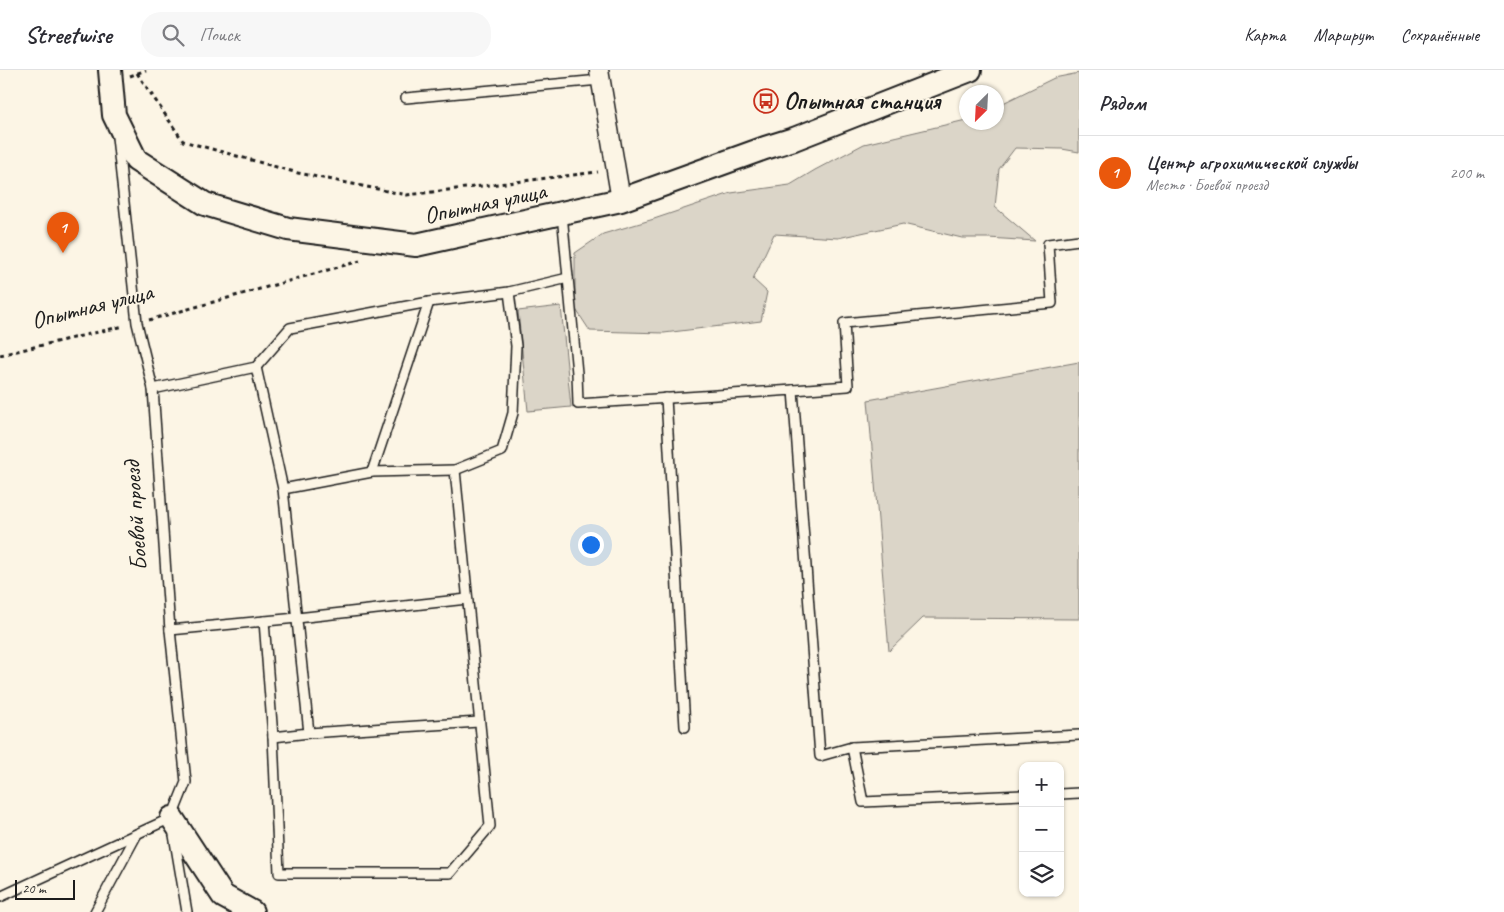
<!DOCTYPE html>
<html lang="ru">
<head>
<meta charset="utf-8">
<style>
  body { margin:0; font-family:Caveat,sans-serif; background:#f7f7f7; color:#2b2b33 }
  .controls { position:absolute; right:15px; bottom:15px; display:grid; overflow:hidden; border-radius:10px; box-shadow:0 1px 4px #0004 }
  .controls button { width:45px; height:45px; display:grid; place-items:center; padding:0; border:0; border-bottom:1px solid #e1e1e2; background:#fff; color:#2b2b33; font:25px sans-serif }
  .compass { position:absolute; left:959px; top:15px; width:45px; height:45px; border-radius:50%; background:#fff; box-shadow:0 1px 4px #0004; rotate:204deg }
  .scale { position:absolute; left:15px; bottom:12px; width:60px; box-sizing:border-box; padding-left:5px; border:2px solid #1c1c1c; border-top:0; font-size:14px; line-height:18px; white-space:nowrap; color:#1c1c1c; -webkit-text-stroke:4px #fcf5e5; paint-order:stroke }
  .you { position:absolute; left:590px; top:474px; width:18px; height:18px; margin:-12px; border:4px solid #fff; border-radius:50%; background:#1a73e8; box-shadow:0 0 0 8px #1a73e833 }
  .badge { display:grid; place-items:center; width:32px; height:32px; border-radius:50%; background:#ea580c; color:#fff; font-size:16px; font-weight:700 }
  .pin { position:absolute; translate:-50% -41px; filter:drop-shadow(0 1px 2px #0008) }
  .pin::after { content:''; position:absolute; top:26px; width:18px; height:15px; background:inherit; clip-path:polygon(0 0,100% 0,50% 100%) }
  .list { margin:0; padding:0; list-style:none }
  h2 { display:flex; justify-content:space-between; align-items:center; height:65px; margin:0; padding:0 20px; font-size:21px }
  h2 small { font-size:16px; font-weight:400; color:#7c7c81 }
  .list li { display:grid; grid-template-columns:32px 1fr auto; gap:15px; align-items:center; box-sizing:border-box; height:75px; padding:0 20px; border-top:1px solid #e1e1e2 }
  .list b { display:block; font-size:19px; white-space:nowrap }
  .list p { margin:0; font-size:16px; white-space:nowrap; color:#7c7c81 }
  .list em { font-size:16px; font-style:normal; color:#7c7c81 }
  .icon { flex:none; width:28px; height:28px; fill:none; stroke:currentColor; stroke-width:2; stroke-linecap:round; stroke-linejoin:round }
  .map { position:relative; flex:none; width:1079px; height:842px; overflow:hidden }
  header { display:flex; align-items:center; gap:30px; box-sizing:border-box; height:70px; padding:0 25px; background:#fff; border-bottom:1px solid #e1e1e2 }
  header strong { font-size:24px }
  nav { display:flex; gap:28px; margin-inline-start:auto; font-size:18px }
  .search { width:350px; height:45px; background:#f7f7f7; display:flex; align-items:center; gap:12px; box-sizing:border-box; padding:0 18px; border-radius:20px; color:#7c7c81; font-size:19px }
  main { display:flex }
  aside { flex:1; background:#fff }
  .map>svg:first-child { display:block }
  .green { fill:#dbd5c8; stroke:#7c7872 }
  .lines { fill:none; stroke-linecap:round; stroke-linejoin:round }
  .service-casing { stroke:#1c1c1c; stroke-width:12 }
  .minor-casing { stroke:#1c1c1c; stroke-width:21 }
  .tertiary-casing { stroke:#1c1c1c; stroke-width:26 }
  .path { stroke:#1c1c1c; stroke-width:3; stroke-dasharray:4 4; stroke-linecap:butt }
  .service { stroke:#fcf5e5; stroke-width:9 }
  .minor { stroke:#fcf5e5; stroke-width:18 }
  .tertiary { stroke:#fcf5e5; stroke-width:22 }
  .labels { text-anchor:middle; dominant-baseline:central; stroke-width:4; stroke-linejoin:round; paint-order:stroke }
  .poi-label { font-size:24px; font-weight:bold; fill:#1c1c1c; stroke:#fcf5e5; text-anchor:start }
  .street-label { font-size:24px; fill:#1c1c1c; stroke:#fcf5e5 }
</style>
</head>
<body>
<header>
<strong>Streetwise</strong>
<div class="search"><svg class="icon" aria-label="search" viewBox="0 0 24 24"><circle cx="10" cy="10" r="6"/><path d="M15 15l6 6"/></svg>Поиск</div>
<nav><a>Карта</a><a>Маршрут</a><a>Сохранённые</a></nav>
</header>
<main>
<div class="map">
<svg width="1079" height="842" viewBox="0 0 1079 842">
  <rect width="100%" height="100%" fill="#fcf5e5"/>
  <filter id="ink" filterUnits="userSpaceOnUse"><feTurbulence type="fractalNoise" baseFrequency=".02" numOctaves="2"/><feDisplacementMap in="SourceGraphic" scale="10" xChannelSelector="R" yChannelSelector="G"/><feConvolveMatrix kernelMatrix="1 2 1 2 8 2 1 2 1" color-interpolation-filters="sRGB"/></filter>
  <g filter="url(#ink)">
    <!-- green -->
    <g class="green">
      <path d="M1079,3V82L1062,79L1015,78L999,99L995,137L1035,171L988,168H962L903,154L838,168L774,164L753,209L767,222L761,251L664,263L590,261L575,238V183L603,164L654,149L731,123L790,115L815,100L864,74L966,50V52H996L997,36L1054,8Z"/>
      <path d="M561,236L571,337L528,341L518,241Z"/>
      <path d="M1079,292V549L923,548L889,581L868,330Z"/>
    </g>
    <g class="lines">
      <!-- service casing -->
      <g class="service-casing">
        <g id="service">
          <path d="M406,28L600,10"/>
          <path d="M117,67L137,253L153,319L170,560L186,712L172,747"/>
          <path d="M562,144L577,303L578,334L793,320L820,686L852,677L863,732L1023,725"/>
          <path d="M256,297L283,419L309,663L479,652"/>
          <path d="M153,319L256,297L290,258L429,232L509,222L568,208"/>
          <path d="M793,320L848,316L844,253L1052,233L1048,174L1079,170"/>
          <path d="M666,328L685,657"/>
          <path d="M372,402L429,232"/>
          <path d="M283,419L372,402L455,400"/>
          <path d="M264,551L273,667L279,803H450L490,756L455,400L502,381L513,343L516,276L509,222"/>
          <path d="M170,560L297,548L467,529"/>
          <path d="M273,667L309,663"/>
          <path d="M852,677L1079,665"/>
          <path d="M1060,724L1079,723"/>
          <path d="M174,765L187,842"/>
          <path d="M0,827L171,748"/>
          <path d="M95,842L137,764"/>
        </g>
      </g>
      <!-- minor casing -->
      <g class="minor-casing">
        <path id="minor" d="M599,0L621,130"/>
      </g>
      <!-- tertiary casing -->
      <g class="tertiary-casing">
        <g id="tertiary">
          <path d="M110,0L114,45L136,90L205,134L288,159L416,175L621,130L765,78L794,69L970,0"/>
          <path d="M172,748L223,826L252,842"/>
        </g>
      </g>
      <!-- path -->
      <g class="path">
        <path d="M137,3L183,71L298,103L407,125L598,102"/>
        <path d="M130,6L146,0"/>
        <path d="M149,250L360,191"/>
        <path d="M0,285L124,256"/>
      </g>
      <!-- service -->
      <use href="#service" class="service"/>
      <!-- minor -->
      <use href="#minor" class="minor"/>
      <!-- tertiary -->
      <use href="#tertiary" class="tertiary"/>
    </g>
  </g>
  <!-- icons -->
  <defs>
    <g id="bus-ring" transform="scale(1.25)"><circle r="9.5" fill="#fcf5e5" stroke="#c8321e" stroke-width="1.5"/><path d="M-5-6H5V4H4V6H2V4H-2V6H-4V4H-5ZM-3.5-4V0h7V-4ZM-3.5 1.2v1.5H-2V1.2ZM2 1.2v1.5H3.5V1.2Z" fill="#c8321e"/></g>
  </defs>
  <g fill-rule="evenodd">
    <use href="#bus-ring" x="766" y="31"/>
  </g>
  <g class="labels">
    <!-- poi labels -->
    <g class="poi-label">
      <text x="784" y="31">Опытная станция</text>
    </g>
    <!-- street labels -->
    <g class="street-label">
      <text transform="translate(485 133) rotate(-12)">Опытная улица</text>
      <text transform="translate(92 236) rotate(-14)">Опытная улица</text>
      <text transform="translate(135 446) rotate(-94)">Боевой проезд</text>
    </g>
  </g>
</svg>
<div class="controls">
<button>+</button>
<button>−</button>
<button><svg class="icon" aria-label="layers" viewBox="0 0 24 24"><path d="M12 4l9 5-9 5-9-5zM3 14l9 5 9-5"/></svg></button>
</div>
<svg class="compass" viewBox="-18 -18 36 36"><path d="M0-13l5 13h-10z" fill="#e53935"/><path d="M0 13l5-13h-10z" fill="#7c7c81"/></svg>
<div class="scale">20 m</div>
<div class="you"></div>
<div class="pin badge" style="left:63px;top:183px">1</div>
</div>
<aside>
<h2>Рядом<small></small></h2>
<ul class="list">
<li><span class="badge">1</span><div><b>Центр агрохимической службы</b><p>Место · Боевой проезд</p></div><em>200 m</em></li>
</ul>
</aside>
</main>
</body>
</html>
